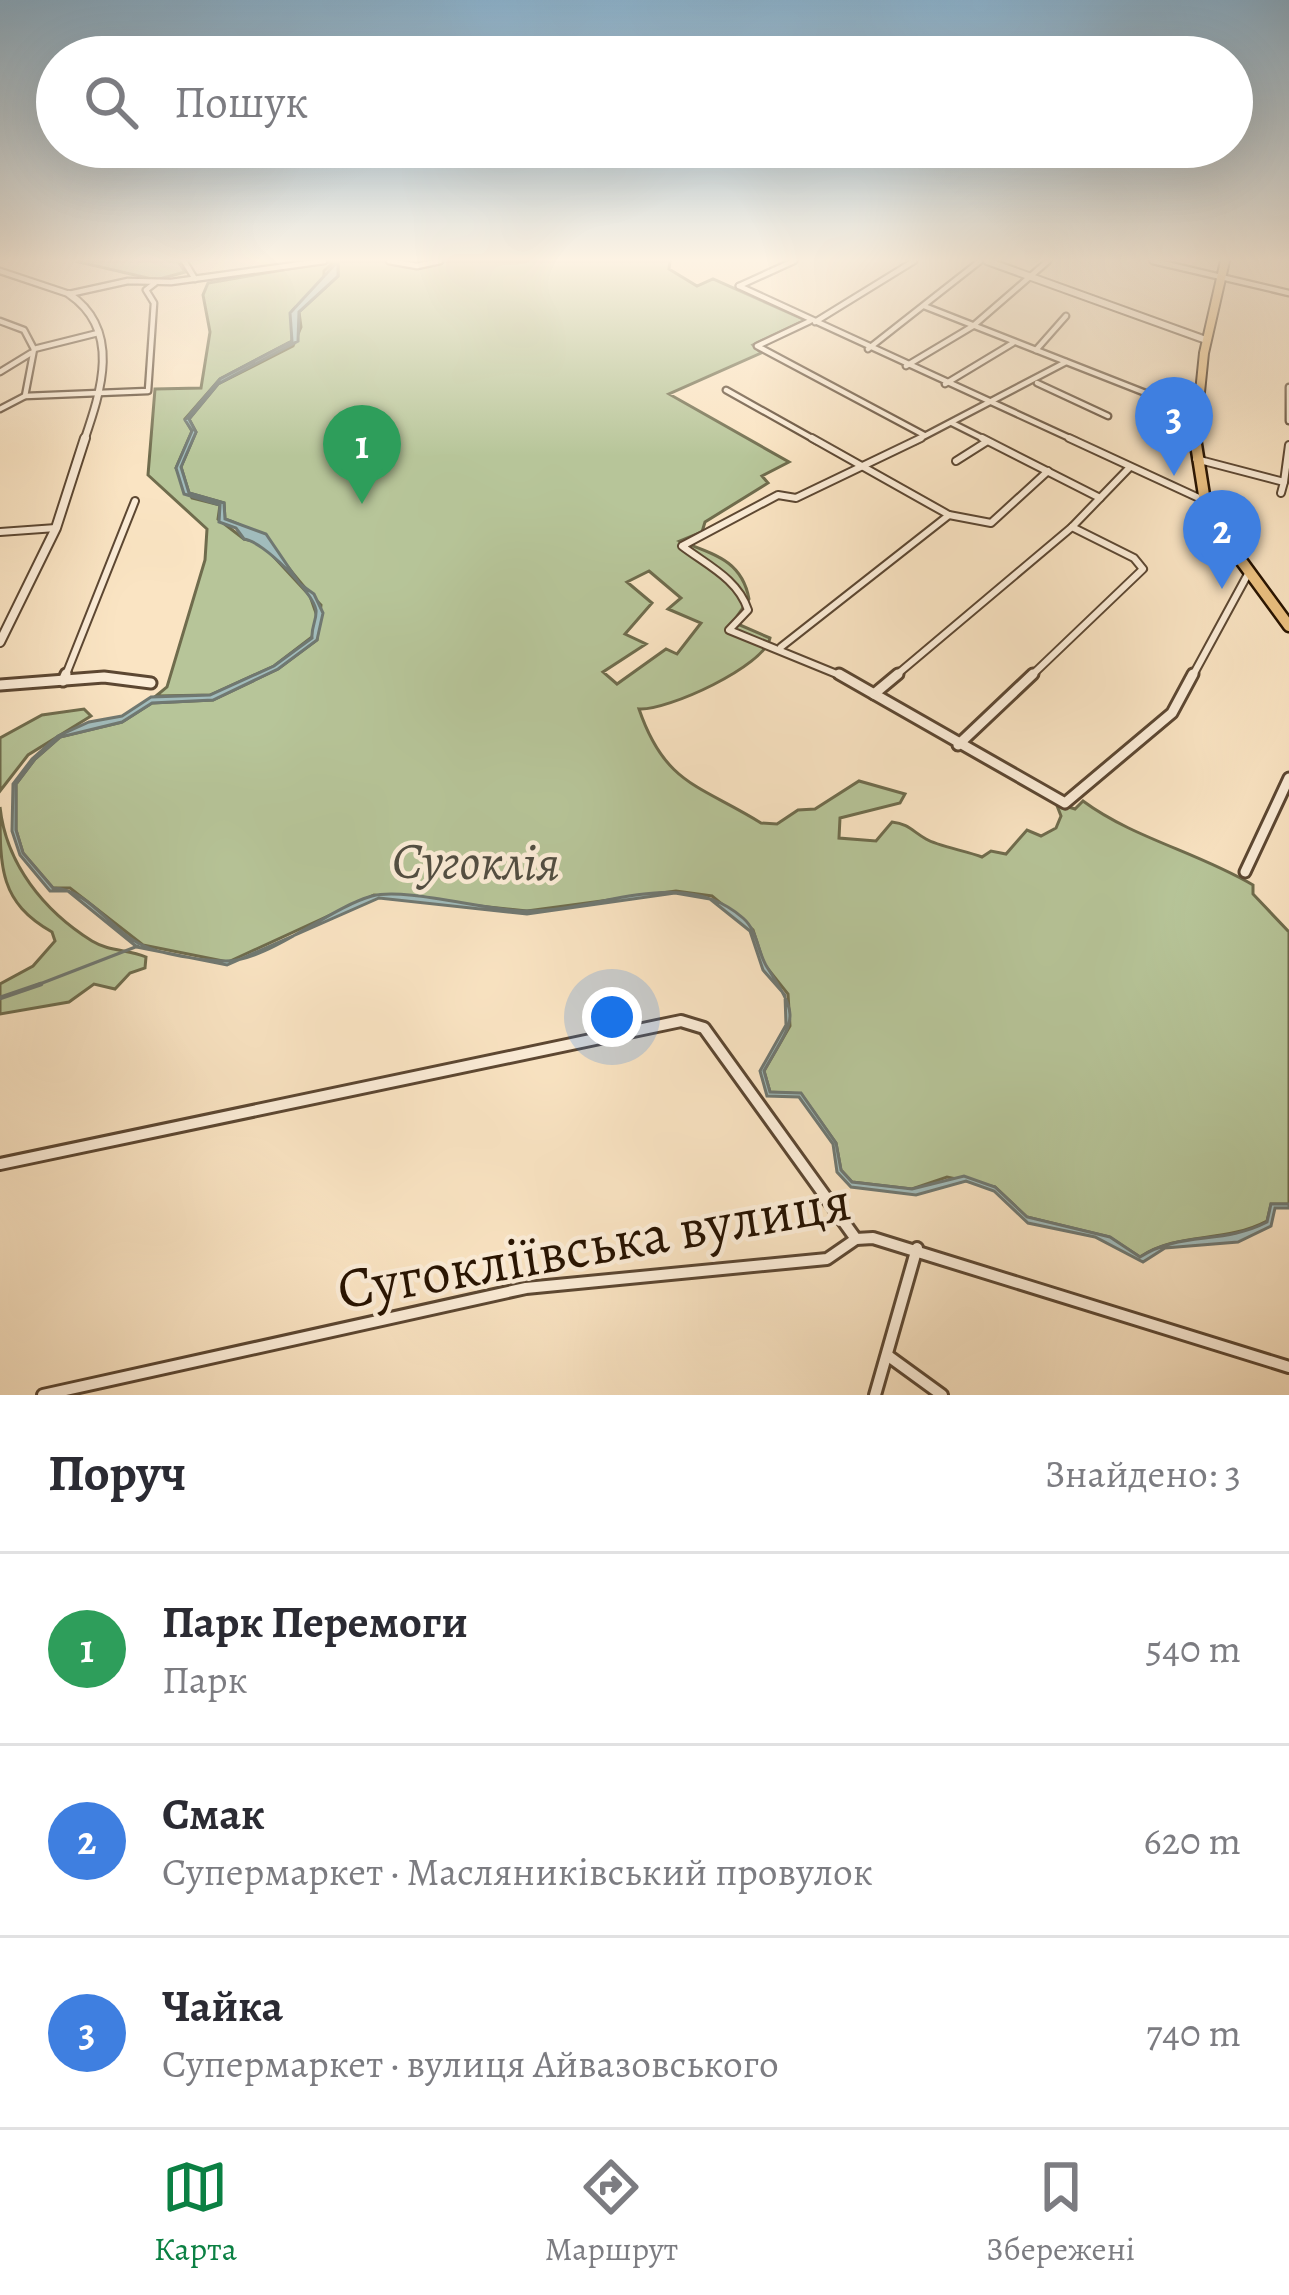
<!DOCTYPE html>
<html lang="uk">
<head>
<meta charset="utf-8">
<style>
  body { margin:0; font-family:Alegreya,serif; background:#f2f2f3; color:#2b2b33 }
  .you { position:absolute; left:612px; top:1017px; width:42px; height:42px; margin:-30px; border:9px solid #fff; border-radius:50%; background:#1a73e8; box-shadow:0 0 0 18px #1a73e833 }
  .badge { display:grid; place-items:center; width:78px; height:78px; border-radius:50%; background:#0b8043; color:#fff; font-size:39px; font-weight:700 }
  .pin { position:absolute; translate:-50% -99px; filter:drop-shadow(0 3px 6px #0008) }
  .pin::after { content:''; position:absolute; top:63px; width:42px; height:36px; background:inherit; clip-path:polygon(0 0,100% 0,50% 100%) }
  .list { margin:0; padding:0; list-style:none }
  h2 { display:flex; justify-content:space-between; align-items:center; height:156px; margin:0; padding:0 48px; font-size:51px }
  h2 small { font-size:39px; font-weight:400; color:#7c7c81 }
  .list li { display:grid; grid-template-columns:78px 1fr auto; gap:36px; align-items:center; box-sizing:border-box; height:192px; padding:0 48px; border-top:3px solid #e1e1e2 }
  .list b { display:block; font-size:45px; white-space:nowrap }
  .list p { margin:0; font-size:39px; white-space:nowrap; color:#7c7c81 }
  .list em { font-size:39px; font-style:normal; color:#7c7c81 }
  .icon { flex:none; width:66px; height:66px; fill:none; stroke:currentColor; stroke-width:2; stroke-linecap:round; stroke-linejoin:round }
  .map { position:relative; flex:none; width:1289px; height:1395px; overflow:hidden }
  .search { position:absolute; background:#fff; box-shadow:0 12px 48px #0002; left:36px; right:36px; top:36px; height:132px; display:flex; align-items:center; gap:30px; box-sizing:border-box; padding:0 42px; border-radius:66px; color:#7c7c81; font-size:45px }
  .sheet { height:732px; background:#fff }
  nav { display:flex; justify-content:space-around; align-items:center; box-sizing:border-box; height:168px; border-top:3px solid #e1e1e2; background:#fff; font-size:33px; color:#7c7c81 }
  nav a { display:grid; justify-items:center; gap:6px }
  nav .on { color:#0b8043 }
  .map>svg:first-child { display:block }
  .green { fill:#b7c599; stroke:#6f6c4d; stroke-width:3; fill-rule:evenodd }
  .water { fill:#a1bcbc; stroke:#707871; stroke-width:3 }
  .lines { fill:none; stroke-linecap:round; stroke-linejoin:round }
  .stream-far1 { stroke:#707871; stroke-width:3 }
  .stream { stroke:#707871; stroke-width:4.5 }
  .minor-far3-casing { stroke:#5c4732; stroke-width:9 }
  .minor-far2-casing { stroke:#5c4732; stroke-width:10 }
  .minor-far1-casing { stroke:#5c4732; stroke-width:15 }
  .minor-casing { stroke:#5c4732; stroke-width:16 }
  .tertiary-far1-casing { stroke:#5c4732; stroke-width:10 }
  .tertiary-casing { stroke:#5c4732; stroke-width:12 }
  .primary-far1-casing { stroke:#271301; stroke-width:12 }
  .primary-casing { stroke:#271301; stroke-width:15 }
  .minor-far3 { stroke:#fcedd8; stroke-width:4.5 }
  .minor-far2 { stroke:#fcedd8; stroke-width:6 }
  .minor-far1 { stroke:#fcedd8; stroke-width:9 }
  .minor { stroke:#fcedd8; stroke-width:10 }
  .tertiary-far1 { stroke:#fcedd8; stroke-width:6 }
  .tertiary { stroke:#fcedd8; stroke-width:8 }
  .primary-far1 { stroke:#edc282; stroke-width:8 }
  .primary { stroke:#edc282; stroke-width:10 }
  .labels { text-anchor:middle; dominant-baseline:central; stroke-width:9; stroke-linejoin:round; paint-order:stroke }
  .water-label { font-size:51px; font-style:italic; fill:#524e42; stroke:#fcedd8 }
  .near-street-label { font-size:57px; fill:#271301; stroke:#fcedd8 }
</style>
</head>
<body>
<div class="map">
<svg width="1289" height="1395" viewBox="0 0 1289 1395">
  <rect width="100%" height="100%" fill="#fae4c3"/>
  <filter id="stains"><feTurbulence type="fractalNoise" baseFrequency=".00167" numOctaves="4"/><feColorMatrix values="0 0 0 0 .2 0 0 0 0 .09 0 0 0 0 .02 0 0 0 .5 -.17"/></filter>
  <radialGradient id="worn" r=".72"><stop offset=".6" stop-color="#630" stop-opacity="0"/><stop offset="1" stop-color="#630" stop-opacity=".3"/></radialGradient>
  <!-- green -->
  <g class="green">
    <path d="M75,261H178L185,272L156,280Z"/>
    <path d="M335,261L324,271V280L293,310L292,341L220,379L185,419L192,431L176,468L192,498L220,505L218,519L244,539L261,543L310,596L317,616L312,637L274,666L210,695L156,696L167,687L205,560L207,529L148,475L155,389L201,388L210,332L203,295L208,283Z"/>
    <path d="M338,261H670L669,269L697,286L713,279L805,320L753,345L761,353L669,394L789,462L762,476L768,483L705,522L702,532L680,541C713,554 742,560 749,599L733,622L770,638C765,666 667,711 639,709C665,785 700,785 761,823L777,824L798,810L815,809L859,781L905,794L900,803L840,818L839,838L876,841L892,822C909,824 912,831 926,839C937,846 967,851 982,857L991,851L1006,854L1027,830L1041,836L1056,828L1061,816L1056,803L1075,809L1083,801C1133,838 1197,852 1253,885V894L1289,932V1204H1271L1267,1221C1223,1244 1179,1231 1140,1257L1109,1237L1027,1217L995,1187L947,1177L912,1189L852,1182L841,1170L836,1143L801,1094L770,1092L764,1071L790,1026L788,994L764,964L753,930L712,896L676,891L527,911L374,895L228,962L143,945L70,888H53L23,853L16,830V784L35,759L60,737L122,722L152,703L213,700L278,669L317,640L321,605C287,572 272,534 225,519L224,503L189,493L181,467L196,432L189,419L218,384L293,346L301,327L299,312L338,276ZM649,571L681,598L668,609L701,623L677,654L666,649L617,684L603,672L646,644L625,634L652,603L627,582Z"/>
    <path d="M84,709L91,716L28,755L0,791V738L42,715Z"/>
    <path d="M0,807C6,864 44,911 92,941C110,952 128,949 146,957L145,968L130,973L115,989L94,984L69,1002L0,1014V984L33,966L55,941L52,932C0,902 0,870 0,807Z"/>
  </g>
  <!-- water -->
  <path class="water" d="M338,261V276L299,312L298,341L218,384L189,419L196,432L181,467L189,493L224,503L225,519L266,534L300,584L314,594L323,613L317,640L278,669L213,700L152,703L122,722L60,737L35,759L16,784V830L23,853L53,888C89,889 110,930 142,945C163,955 199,960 222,961C265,964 328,908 372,896C405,887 487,911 526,911C599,912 682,864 743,918C758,931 757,951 767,967C801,1020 795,1016 764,1071L770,1092L801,1093L836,1143L841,1170L852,1182L912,1189L964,1176L995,1187L1027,1217L1110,1237L1140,1257C1180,1231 1223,1245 1267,1222L1271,1204H1289V1208H1275L1271,1226L1238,1242L1165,1248L1143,1262L1095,1237L1028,1223L994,1191L966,1181L916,1195L851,1187L837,1172L833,1144L799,1097L767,1096L760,1071L786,1025L785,995L763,970L750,931L710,899L675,893L527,914L379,898L227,965L137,947L68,891H50L20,855L12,831L13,784L32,759L58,736L89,722L122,716L151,697L210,695L274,666L312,638C311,627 317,620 316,610C313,592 263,541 244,539L236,528L219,522L220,505L184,494L176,468L192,431L185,420L220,379L292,341L290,313Z"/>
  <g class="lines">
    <!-- stream-far1 -->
    <path class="stream-far1" d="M32,987L138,946"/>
    <!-- stream -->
    <path class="stream" d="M0,998L41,984"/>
    <!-- minor-far3 casing -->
    <g class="minor-far3-casing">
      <g id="minor-far3">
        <path d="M184,261L195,279"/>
        <path d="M389,261L417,266L440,261"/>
        <path d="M1153,261L1289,293"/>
        <path d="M0,271L69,294L128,281L171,282L324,261"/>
        <path d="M739,286L1076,441"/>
        <path d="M739,286L794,261"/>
        <path d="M924,306L1199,414"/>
        <path d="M0,321L24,330L34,349L25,396"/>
        <path d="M810,321L757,346L924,435"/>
        <path d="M815,322L914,261"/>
        <path d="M34,349L98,333"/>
        <path d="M868,349L980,261"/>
        <path d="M1036,350L1066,316"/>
        <path d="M906,366L973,326L1048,261"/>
        <path d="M0,372L31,353"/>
        <path d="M1037,383L1108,416"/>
        <path d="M945,384L1013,343"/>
        <path d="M1289,387V421"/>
        <path d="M726,390L817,441"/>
        <path d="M0,409L25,396L148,391L154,303L146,290L155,283"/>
        <path d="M952,423L988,441"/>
        <path d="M915,441L1066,362"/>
      </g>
    </g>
    <!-- minor-far2 casing -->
    <g class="minor-far2-casing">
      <g id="minor-far2">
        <path d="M812,438L949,515"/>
        <path d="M982,438L1100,498"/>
        <path d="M1069,438L1201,499"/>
        <path d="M1196,459L1284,482L1289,445"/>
        <path d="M956,461L986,442"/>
        <path d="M1281,493L1284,482"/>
        <path d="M0,532L56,528"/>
        <path d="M781,647L949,515L991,523L1048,471"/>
        <path d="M65,677L135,501"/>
        <path d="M844,677L729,630L748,610C738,579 707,565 682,546L778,495L796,498L921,438"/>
        <path d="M894,677L1072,527L1130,467"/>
        <path d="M1030,677L1143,569L1134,558L1072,527"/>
        <path d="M1192,677L1248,574"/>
      </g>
    </g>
    <!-- minor-far1 casing -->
    <g class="minor-far1-casing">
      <g id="minor-far1">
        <path d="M839,674L874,694"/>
        <path d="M898,674L874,694L1065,803L1172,713L1193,674"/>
        <path d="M63,681L66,674"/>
        <path d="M0,685L104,677L151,683"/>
        <path d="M958,745L1033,674"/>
        <path d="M1245,872L1289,778"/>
      </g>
    </g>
    <!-- minor casing -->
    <g class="minor-casing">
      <g id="minor">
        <path d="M0,1164L681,1021L704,1028L856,1239"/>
        <path d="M887,1355L942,1395"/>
        <path d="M43,1395L526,1288L827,1259L856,1239L873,1238L1289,1367"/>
        <path d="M875,1395L917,1248"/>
      </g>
    </g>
    <!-- tertiary-far1 casing -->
    <g class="tertiary-far1-casing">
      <g id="tertiary-far1">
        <path d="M987,261L1206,340"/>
        <path d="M69,294C122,330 101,391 84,441"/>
      </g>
    </g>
    <!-- tertiary casing -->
    <g class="tertiary-casing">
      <path id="tertiary" d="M0,642L56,528L85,438"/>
    </g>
    <!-- primary-far1 casing -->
    <g class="primary-far1-casing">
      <path id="primary-far1" d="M1195,441L1204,353L1225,261"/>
    </g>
    <!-- primary casing -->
    <g class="primary-casing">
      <path id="primary" d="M1195,438L1207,514L1289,626"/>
    </g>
    <!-- minor-far3 -->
    <use href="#minor-far3" class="minor-far3"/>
    <!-- minor-far2 -->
    <use href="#minor-far2" class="minor-far2"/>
    <!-- minor-far1 -->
    <use href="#minor-far1" class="minor-far1"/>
    <!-- minor -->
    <use href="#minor" class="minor"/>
    <!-- tertiary-far1 -->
    <use href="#tertiary-far1" class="tertiary-far1"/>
    <!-- tertiary -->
    <use href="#tertiary" class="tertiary"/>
    <!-- primary-far1 -->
    <use href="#primary-far1" class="primary-far1"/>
    <!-- primary -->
    <use href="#primary" class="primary"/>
  </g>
  <!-- sky -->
  <linearGradient id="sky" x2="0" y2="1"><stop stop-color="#8bb7d6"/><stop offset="0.57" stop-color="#fdf3e4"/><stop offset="1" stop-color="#fdf3e4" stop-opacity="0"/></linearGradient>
  <rect width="1289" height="456" fill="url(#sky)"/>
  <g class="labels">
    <!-- water labels -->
    <g class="water-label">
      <text transform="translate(476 862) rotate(1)">Сугоклія</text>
    </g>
    <!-- near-street labels -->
    <g class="near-street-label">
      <text transform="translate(594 1245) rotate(-10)">Сугокліївська вулиця</text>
    </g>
  </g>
  <rect width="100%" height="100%" filter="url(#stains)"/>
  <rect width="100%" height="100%" fill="url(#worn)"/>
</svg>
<div class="you"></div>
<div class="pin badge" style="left:362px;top:504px;background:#2e9e5b">1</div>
<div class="pin badge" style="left:1222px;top:589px;background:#3f7fe0">2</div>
<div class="pin badge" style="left:1174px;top:476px;background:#3f7fe0">3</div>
<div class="search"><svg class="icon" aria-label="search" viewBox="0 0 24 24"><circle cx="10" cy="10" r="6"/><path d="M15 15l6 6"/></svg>Пошук</div>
</div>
<section class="sheet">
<h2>Поруч<small>Знайдено: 3</small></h2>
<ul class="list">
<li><span class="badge" style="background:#2e9e5b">1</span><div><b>Парк Перемоги</b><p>Парк</p></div><em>540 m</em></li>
<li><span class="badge" style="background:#3f7fe0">2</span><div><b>Смак</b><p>Супермаркет · Масляниківський провулок</p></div><em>620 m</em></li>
<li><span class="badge" style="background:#3f7fe0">3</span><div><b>Чайка</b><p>Супермаркет · вулиця Айвазовського</p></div><em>740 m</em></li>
</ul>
</section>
<nav>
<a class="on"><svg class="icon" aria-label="map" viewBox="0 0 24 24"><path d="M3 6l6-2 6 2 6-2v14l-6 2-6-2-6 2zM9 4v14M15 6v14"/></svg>Карта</a>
<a><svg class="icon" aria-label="directions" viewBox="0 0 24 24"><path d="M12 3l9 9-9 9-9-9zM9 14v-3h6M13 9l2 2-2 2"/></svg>Маршрут</a>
<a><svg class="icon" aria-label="saved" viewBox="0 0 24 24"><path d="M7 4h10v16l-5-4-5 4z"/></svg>Збережені</a>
</nav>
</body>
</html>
